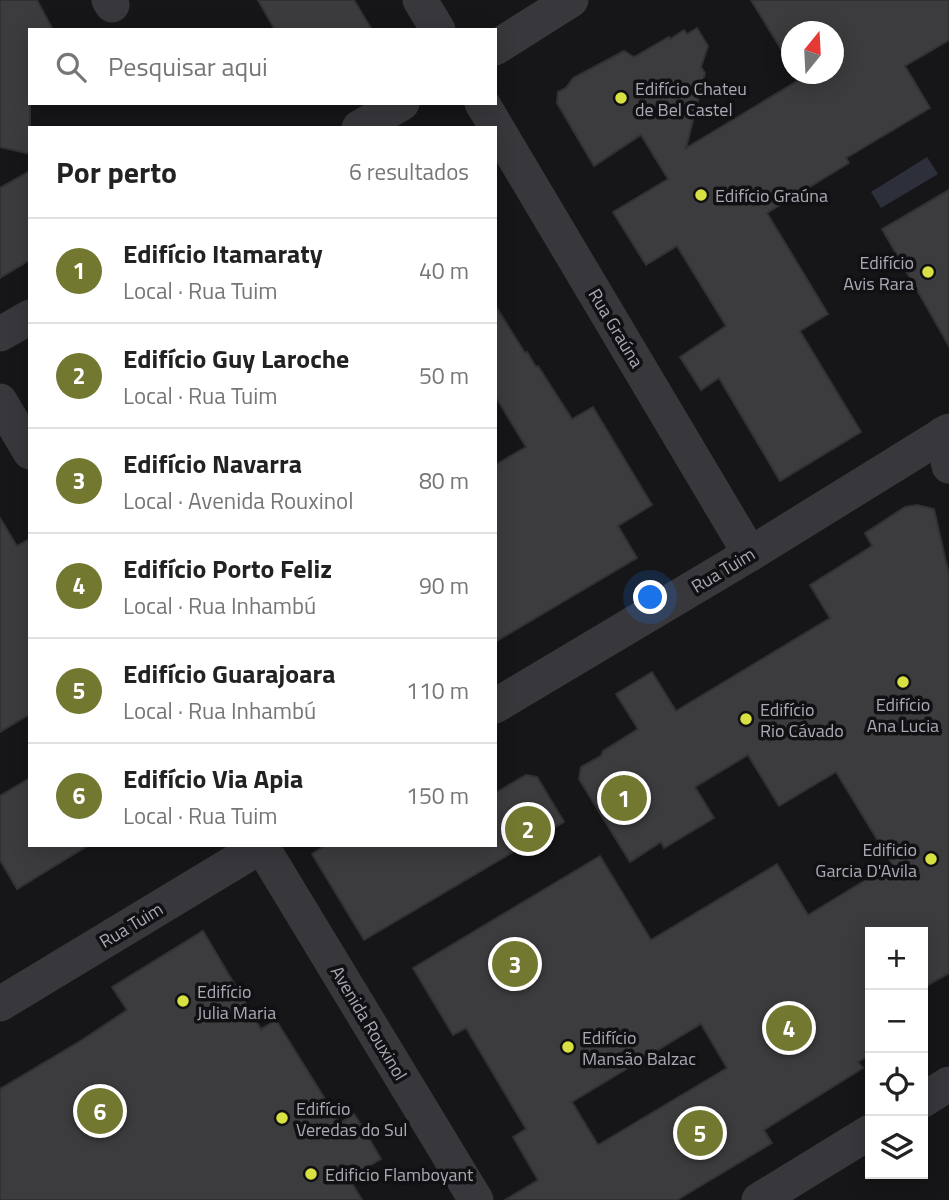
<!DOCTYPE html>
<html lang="pt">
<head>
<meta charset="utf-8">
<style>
  body { margin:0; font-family:"Titillium Web",sans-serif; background:#f6f6f6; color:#222 }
  .controls { position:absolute; right:21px; bottom:21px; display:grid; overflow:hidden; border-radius:0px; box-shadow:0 4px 18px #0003 }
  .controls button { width:63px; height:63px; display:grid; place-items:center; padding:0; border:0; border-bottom:2px solid #e0e0e0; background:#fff; color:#222; font:35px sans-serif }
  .compass { position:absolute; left:781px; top:21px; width:63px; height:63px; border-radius:50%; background:#fff; box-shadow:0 4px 18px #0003; rotate:18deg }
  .you { position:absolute; left:651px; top:598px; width:24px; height:24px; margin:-18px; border:5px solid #fff; border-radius:50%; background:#1a73e8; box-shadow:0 0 0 10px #1a73e833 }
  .badge { display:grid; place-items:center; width:46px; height:46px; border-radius:50%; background:#737830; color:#fff; font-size:23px; font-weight:700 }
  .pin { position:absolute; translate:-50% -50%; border:4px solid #fff; box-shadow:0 2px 7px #0006 }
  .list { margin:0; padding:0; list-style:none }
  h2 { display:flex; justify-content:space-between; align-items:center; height:91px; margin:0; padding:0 28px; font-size:30px }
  h2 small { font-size:23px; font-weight:400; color:#767676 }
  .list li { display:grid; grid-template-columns:46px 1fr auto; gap:21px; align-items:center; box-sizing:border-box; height:105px; padding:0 28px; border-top:2px solid #e0e0e0 }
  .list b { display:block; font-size:26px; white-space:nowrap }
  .list p { margin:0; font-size:23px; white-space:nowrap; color:#767676 }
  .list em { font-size:23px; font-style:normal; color:#767676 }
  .icon { flex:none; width:38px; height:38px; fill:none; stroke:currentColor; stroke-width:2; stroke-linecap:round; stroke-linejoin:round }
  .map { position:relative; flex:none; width:949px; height:1200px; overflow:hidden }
  .search { position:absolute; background:#fff; box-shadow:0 4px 18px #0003; left:28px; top:28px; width:469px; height:77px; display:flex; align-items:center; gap:18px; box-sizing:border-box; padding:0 24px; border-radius:0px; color:#767676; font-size:26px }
  .panel { position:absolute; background:#fff; box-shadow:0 4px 18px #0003; left:28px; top:126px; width:469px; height:721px; border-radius:0px }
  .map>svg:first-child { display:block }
  .water { fill:#2d2f3a }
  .building { fill:#3c3b3e; stroke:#313033; stroke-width:2; fill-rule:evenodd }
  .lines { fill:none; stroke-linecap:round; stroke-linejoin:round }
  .minor { stroke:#38373c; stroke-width:35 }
  .poi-dot { fill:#d7e242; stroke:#111012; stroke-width:2.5 }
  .labels { text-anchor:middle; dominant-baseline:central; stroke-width:7; stroke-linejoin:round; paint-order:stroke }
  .poi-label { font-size:18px; fill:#aaa9b6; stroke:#111012; text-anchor:start }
  .street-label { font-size:18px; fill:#aaa9b6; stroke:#111012 }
</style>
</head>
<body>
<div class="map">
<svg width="949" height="1200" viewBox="0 0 949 1200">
  <rect width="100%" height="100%" fill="#161517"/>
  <!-- water -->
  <path class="water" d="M927,157L938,174L881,208L871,192Z"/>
  <!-- building -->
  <g class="building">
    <path d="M0,0H37L53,30H30V154L0,147Z"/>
    <path d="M258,0H354L372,30H275Z"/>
    <path d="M751,0H949V40L905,66L930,108L846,158L849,163L767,213L828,314L800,331L861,432L780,481L719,378L701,390L680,357L726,326L677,246L646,265L613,212L668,179L641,135L594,166L557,103L558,92L566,88L573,78L624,51L634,57L669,37L670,39L684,30L687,34L697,28L708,46L701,67L705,73L686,148L799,80L796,74H834V32H792V67Z"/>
    <path d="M30,171V260L0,278V188Z"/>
    <path d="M949,190V346L882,229Z"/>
    <path d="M495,305L525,353L527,352L536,367L538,366L572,419L593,407L652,505L618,526L637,558L495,642V465L526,447L495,396Z"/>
    <path d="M917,505L934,509L949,575V973L923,988V932H870V1055L858,1062L863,1068L764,1130L772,1143L677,1200H505L538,1180L513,1137L526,1129L466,1028L453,1035L413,968L600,856L651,940L777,864L808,915L892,864L836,772L779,806L748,755L695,787L714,818L664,848L661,842L630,862L579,779L581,767L601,756L603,751L638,729L616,694L652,672L676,711L830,618L810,585L872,546L865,533L905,507ZM701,1024L727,1068L598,1145L572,1102Z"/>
    <path d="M0,518L17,546L30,539V714L0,732Z"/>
    <path d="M526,775L537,777L564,822L364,940L312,854L326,845H495V793Z"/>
    <path d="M30,778V845H89L17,889L0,860V796Z"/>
    <path d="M203,931L261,1029L276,1020L340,1123L354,1114L362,1126L381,1159L349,1178L362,1200H0V1089L82,1040L127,1010L112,987Z"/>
  </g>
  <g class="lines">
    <!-- minor -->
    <g class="minor">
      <path d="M109,0L112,5"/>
      <path d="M420,0L438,30"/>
      <path d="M495,48L571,0"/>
      <path d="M482,103L750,554"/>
      <path d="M359,128L402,103"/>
      <path d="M0,334L30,317"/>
      <path d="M0,401L30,452"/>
      <path d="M943,434L949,466"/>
      <path d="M495,706L750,554L949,431"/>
      <path d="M261,845L476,1200"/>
      <path d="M0,1004L263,845"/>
      <path d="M923,1100L949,1084"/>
      <path d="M759,1200L870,1132"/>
    </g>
  </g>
  <!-- markers -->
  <g class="poi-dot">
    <circle cx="621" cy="98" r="7"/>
    <circle cx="701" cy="195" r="7"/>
    <circle cx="928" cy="272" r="7"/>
    <circle cx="903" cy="682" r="7"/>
    <circle cx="746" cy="719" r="7"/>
    <circle cx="931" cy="859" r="7"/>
    <circle cx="183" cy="1001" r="7"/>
    <circle cx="568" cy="1047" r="7"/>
    <circle cx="282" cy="1118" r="7"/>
    <circle cx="311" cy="1174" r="7"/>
  </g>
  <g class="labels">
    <!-- poi labels -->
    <g class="poi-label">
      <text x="635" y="88">Edifício Chateu<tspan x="635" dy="21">de Bel Castel</tspan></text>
      <text x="715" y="195">Edifício Graúna</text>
      <text x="914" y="262" text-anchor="end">Edifício<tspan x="914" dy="21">Avis Rara</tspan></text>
      <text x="903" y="704" text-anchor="middle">Edifício<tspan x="903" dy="21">Ana Lucia</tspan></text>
      <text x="760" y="709">Edifício<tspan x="760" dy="21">Rio Cávado</tspan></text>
      <text x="917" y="849" text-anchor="end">Edificio<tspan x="917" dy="21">Garcia D'Avila</tspan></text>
      <text x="197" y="991">Edifício<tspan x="197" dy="21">Julia Maria</tspan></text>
      <text x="582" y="1037">Edifício<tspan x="582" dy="21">Mansão Balzac</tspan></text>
      <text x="296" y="1108">Edifício<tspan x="296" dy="21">Veredas do Sul</tspan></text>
      <text x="325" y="1174">Edificio Flamboyant</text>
    </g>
    <!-- street labels -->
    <g class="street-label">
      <text transform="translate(616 328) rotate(59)">Rua Graúna</text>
      <text transform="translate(723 570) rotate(-31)">Rua Tuim</text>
      <text transform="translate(131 925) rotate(-31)">Rua Tuim</text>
      <text transform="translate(369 1023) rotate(59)">Avenida Rouxinol</text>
    </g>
  </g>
</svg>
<div class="controls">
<button>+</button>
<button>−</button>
<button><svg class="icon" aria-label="locate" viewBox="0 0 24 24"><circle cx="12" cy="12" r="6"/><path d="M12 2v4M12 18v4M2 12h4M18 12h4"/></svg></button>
<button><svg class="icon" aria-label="layers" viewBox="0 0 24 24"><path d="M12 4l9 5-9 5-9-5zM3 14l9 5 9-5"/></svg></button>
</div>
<svg class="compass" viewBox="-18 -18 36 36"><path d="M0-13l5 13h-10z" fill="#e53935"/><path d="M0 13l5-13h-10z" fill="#767676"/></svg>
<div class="you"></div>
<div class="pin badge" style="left:624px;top:798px">1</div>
<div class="pin badge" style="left:528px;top:829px">2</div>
<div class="pin badge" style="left:515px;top:964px">3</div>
<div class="pin badge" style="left:789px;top:1028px">4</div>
<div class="pin badge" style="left:700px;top:1133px">5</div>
<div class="pin badge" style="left:100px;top:1111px">6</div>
<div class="search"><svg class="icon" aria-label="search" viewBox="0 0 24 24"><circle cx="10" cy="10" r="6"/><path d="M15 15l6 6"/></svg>Pesquisar aqui</div>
<section class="panel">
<h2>Por perto<small>6 resultados</small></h2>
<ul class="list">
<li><span class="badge">1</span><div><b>Edifício Itamaraty</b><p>Local · Rua Tuim</p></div><em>40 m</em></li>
<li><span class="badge">2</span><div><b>Edifício Guy Laroche</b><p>Local · Rua Tuim</p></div><em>50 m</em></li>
<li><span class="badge">3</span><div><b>Edifício Navarra</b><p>Local · Avenida Rouxinol</p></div><em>80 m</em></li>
<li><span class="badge">4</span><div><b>Edifício Porto Feliz</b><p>Local · Rua Inhambú</p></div><em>90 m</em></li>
<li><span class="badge">5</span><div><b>Edifício Guarajoara</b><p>Local · Rua Inhambú</p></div><em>110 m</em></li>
<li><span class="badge">6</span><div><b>Edifício Via Apia</b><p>Local · Rua Tuim</p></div><em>150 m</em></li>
</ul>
</section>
</div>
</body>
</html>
